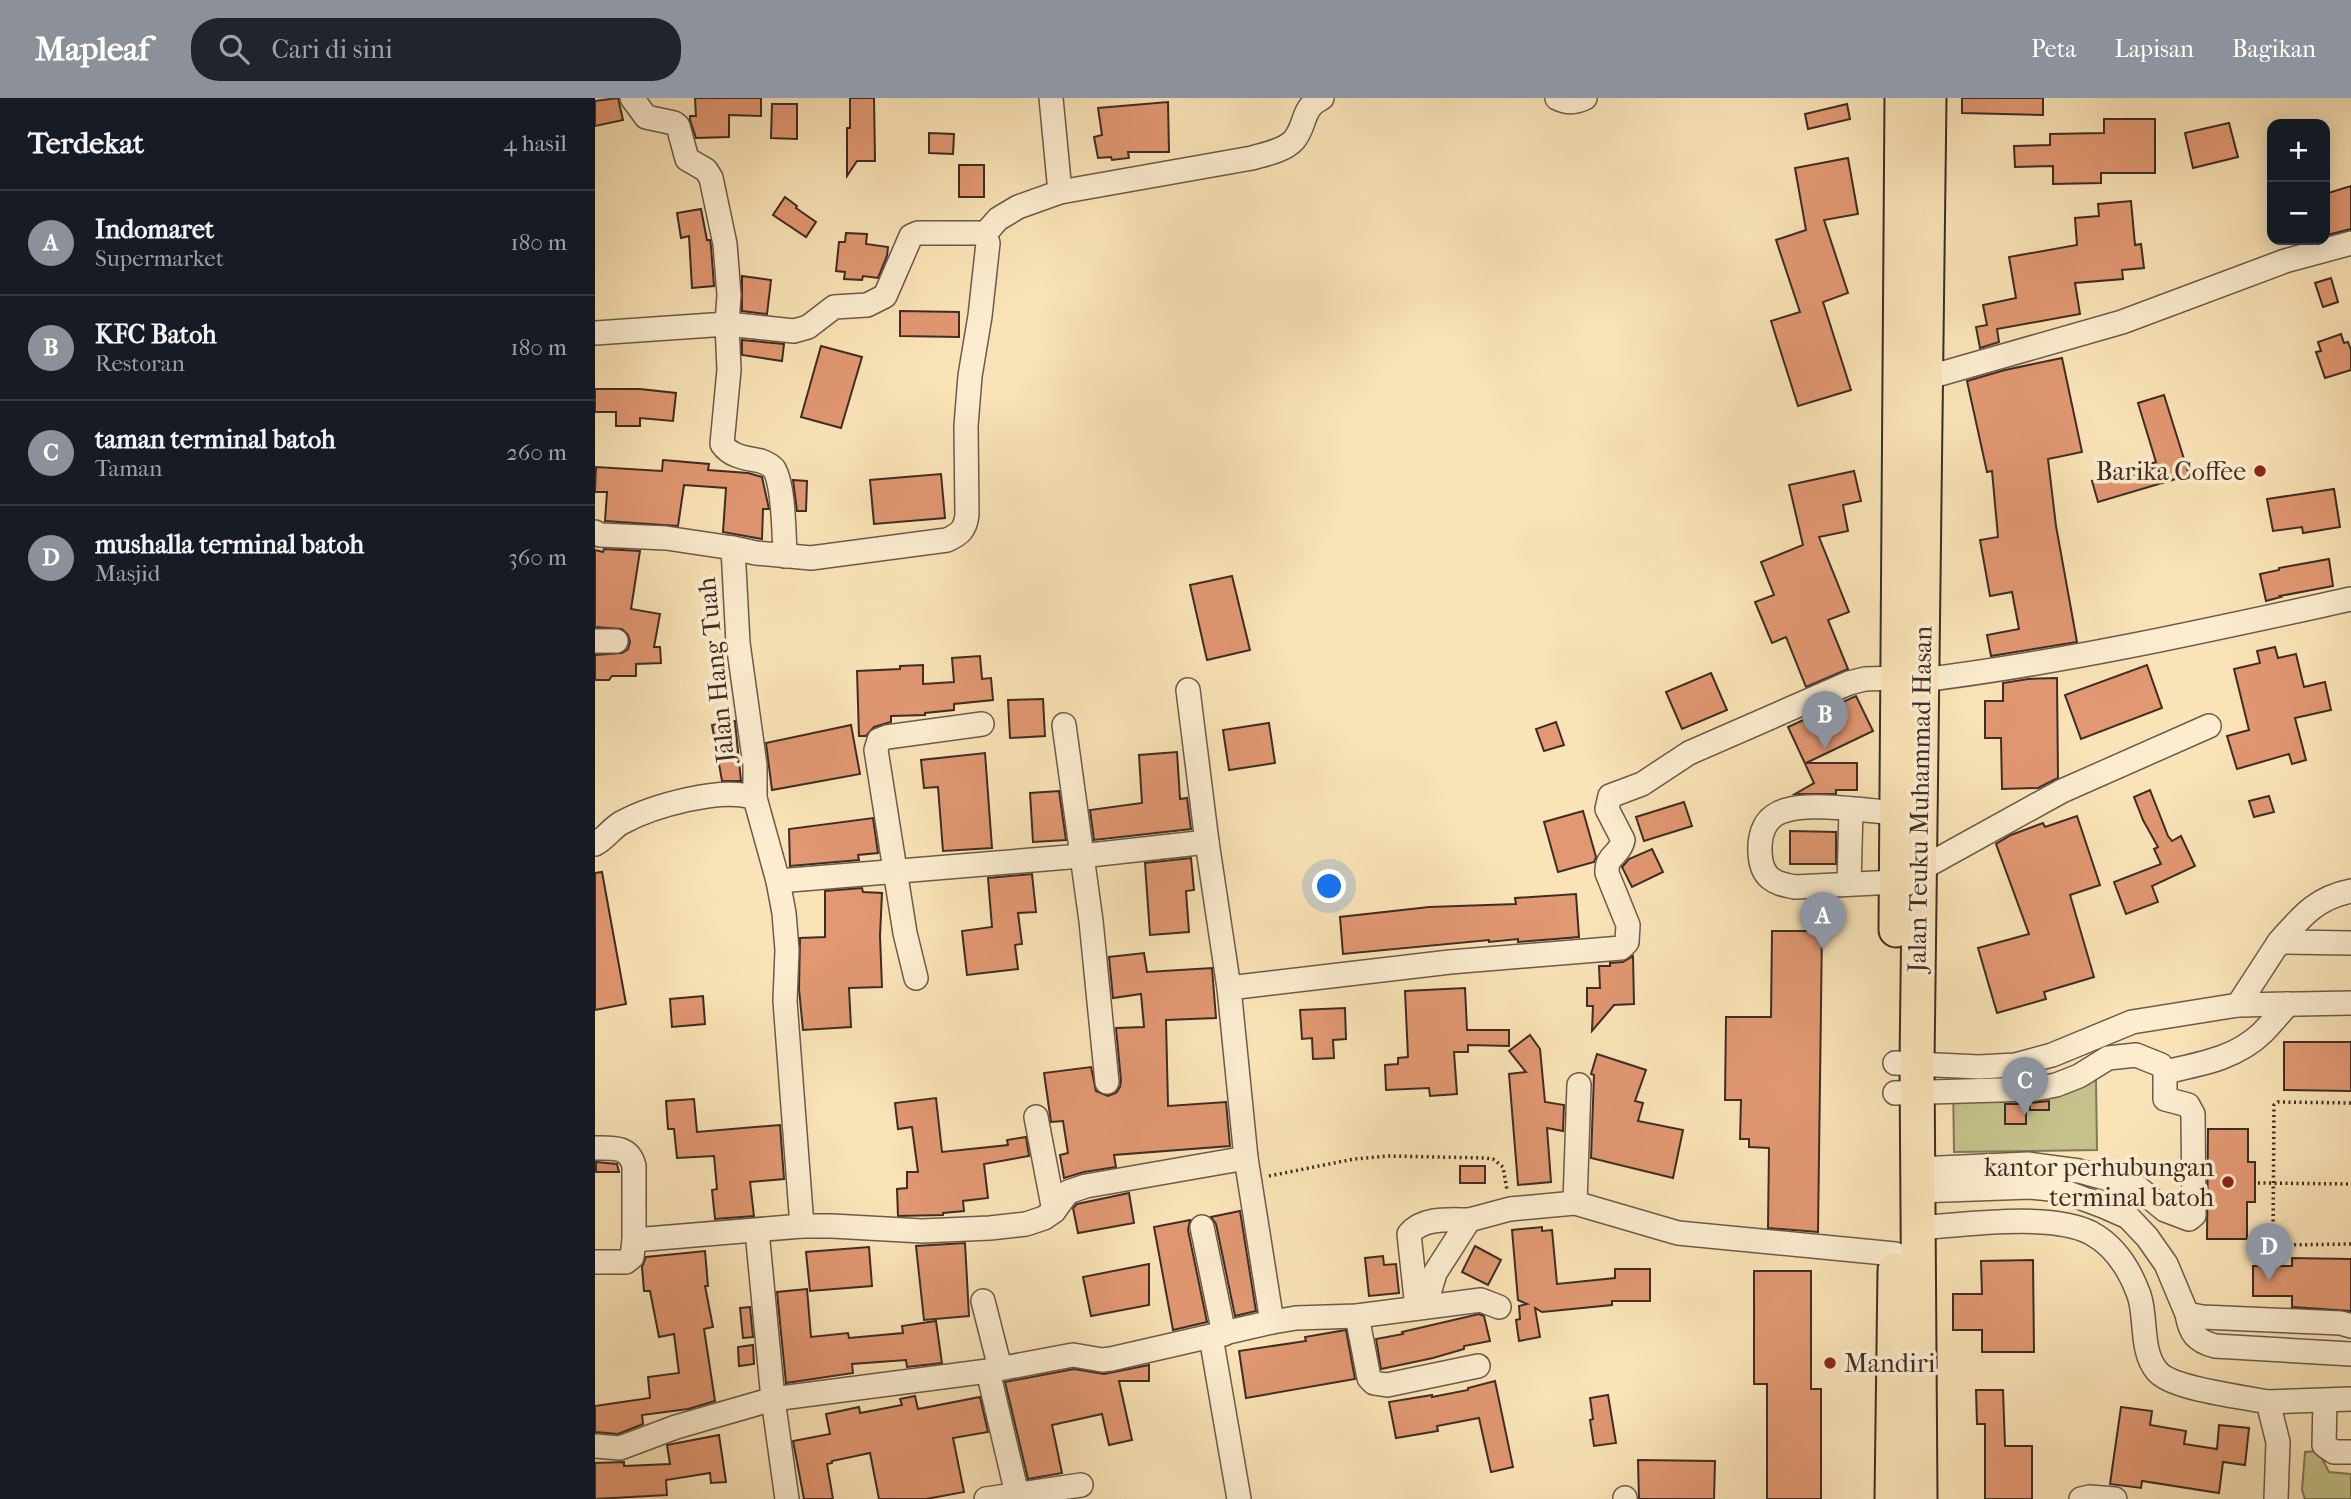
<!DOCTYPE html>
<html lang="id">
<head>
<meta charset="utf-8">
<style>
  body { margin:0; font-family:"IM FELL French Canon",serif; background:#20242c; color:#f1f3f6 }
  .controls { position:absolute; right:21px; top:21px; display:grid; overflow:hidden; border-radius:14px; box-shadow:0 4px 18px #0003 }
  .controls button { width:63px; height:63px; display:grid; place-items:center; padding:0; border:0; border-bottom:2px solid #363941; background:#171b24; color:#f1f3f6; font:35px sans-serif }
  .you { position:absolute; left:735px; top:789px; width:24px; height:24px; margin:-18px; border:5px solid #fff; border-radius:50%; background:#1a73e8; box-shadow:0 0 0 10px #1a73e833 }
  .badge { display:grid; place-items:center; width:46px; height:46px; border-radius:50%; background:#8c9099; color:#fff; font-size:23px; font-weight:700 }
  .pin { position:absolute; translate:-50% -58px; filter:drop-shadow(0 2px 4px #0008) }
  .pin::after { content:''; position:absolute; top:37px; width:24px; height:21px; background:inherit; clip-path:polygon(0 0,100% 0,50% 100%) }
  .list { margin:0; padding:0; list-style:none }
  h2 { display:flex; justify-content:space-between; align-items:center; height:91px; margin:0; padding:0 28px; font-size:30px }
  h2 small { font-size:23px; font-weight:400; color:#9ea1a6 }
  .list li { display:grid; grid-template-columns:46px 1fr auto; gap:21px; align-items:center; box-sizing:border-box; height:105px; padding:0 28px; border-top:2px solid #363941 }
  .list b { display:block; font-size:26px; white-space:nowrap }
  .list p { margin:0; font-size:23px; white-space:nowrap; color:#9ea1a6 }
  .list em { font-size:23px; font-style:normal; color:#9ea1a6 }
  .icon { flex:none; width:38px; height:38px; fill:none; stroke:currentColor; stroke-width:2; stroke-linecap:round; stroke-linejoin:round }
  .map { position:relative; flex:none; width:1756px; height:1401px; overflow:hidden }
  header { display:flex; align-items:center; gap:42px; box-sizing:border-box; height:98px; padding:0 35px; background:#8c9099; color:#fff }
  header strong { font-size:33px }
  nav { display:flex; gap:38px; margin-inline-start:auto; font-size:24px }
  .search { width:490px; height:63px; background:#20242c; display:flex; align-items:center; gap:18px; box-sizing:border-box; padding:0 24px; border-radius:28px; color:#9ea1a6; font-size:26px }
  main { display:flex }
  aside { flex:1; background:#171b24 }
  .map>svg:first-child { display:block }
  .green { fill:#c4c28a; stroke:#807858; stroke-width:2 }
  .building { fill:#e29872; stroke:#3d2d26; stroke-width:2 }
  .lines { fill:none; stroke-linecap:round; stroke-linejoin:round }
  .minor-casing { stroke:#6c5b4a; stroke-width:26 }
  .highway-casing { stroke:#3d2d26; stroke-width:37 }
  .path { stroke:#3d2d26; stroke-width:3.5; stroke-dasharray:2 3.5; stroke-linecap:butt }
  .minor { stroke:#fcedd0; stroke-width:23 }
  .highway { stroke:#fae4b7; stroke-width:33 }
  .poi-dot { fill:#8f2418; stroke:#fcedd0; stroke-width:2.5 }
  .labels { text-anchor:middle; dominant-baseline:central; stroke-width:7; stroke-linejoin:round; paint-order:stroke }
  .poi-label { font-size:26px; fill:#3d2d26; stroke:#fcedd0; text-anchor:end }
  .street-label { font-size:26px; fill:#3d2d26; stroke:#fcedd0 }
</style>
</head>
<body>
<header>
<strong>Mapleaf</strong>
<div class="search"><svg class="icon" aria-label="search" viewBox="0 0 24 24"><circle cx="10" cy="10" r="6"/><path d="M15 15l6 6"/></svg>Cari di sini</div>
<nav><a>Peta</a><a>Lapisan</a><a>Bagikan</a></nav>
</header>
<main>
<aside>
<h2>Terdekat<small>4 hasil</small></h2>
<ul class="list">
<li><span class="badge">A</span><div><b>Indomaret</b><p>Supermarket</p></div><em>180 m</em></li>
<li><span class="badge">B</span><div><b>KFC Batoh</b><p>Restoran</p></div><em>180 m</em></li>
<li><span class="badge">C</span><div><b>taman terminal batoh</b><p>Taman</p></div><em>260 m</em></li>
<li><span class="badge">D</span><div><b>mushalla terminal batoh</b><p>Masjid</p></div><em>360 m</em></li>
</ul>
</aside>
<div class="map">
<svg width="1756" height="1401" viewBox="0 0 1756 1401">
  <rect width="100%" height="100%" fill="#fae4b7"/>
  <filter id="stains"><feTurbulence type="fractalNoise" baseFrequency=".00286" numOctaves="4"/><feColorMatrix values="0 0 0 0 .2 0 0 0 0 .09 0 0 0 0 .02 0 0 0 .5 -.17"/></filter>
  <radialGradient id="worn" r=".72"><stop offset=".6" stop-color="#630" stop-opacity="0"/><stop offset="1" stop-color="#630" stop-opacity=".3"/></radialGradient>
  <!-- green -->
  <g class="green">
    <path d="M1501,981L1502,1052L1359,1054L1358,983Z"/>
    <path d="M1723,1353L1734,1374L1756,1376V1401H1710L1707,1392L1710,1354Z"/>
  </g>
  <!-- building -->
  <g class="building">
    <path d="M23,0L28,22L0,28V3Z"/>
    <path d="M100,0H166V18L134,17V39L101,40L95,22V18H101Z"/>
    <path d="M255,0H279L280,63H262L252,78V30H255Z"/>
    <path d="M1367,0H1448V17L1367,15Z"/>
    <path d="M573,4L574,54H533L534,60L517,62L516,59L503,60L499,39L507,37L503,10Z"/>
    <path d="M177,6H202V41L176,40Z"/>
    <path d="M1252,6L1255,21L1213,31L1210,16Z"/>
    <path d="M1509,21H1560V75H1506V85L1458,86V68L1420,69L1419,48L1455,47V36L1509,35Z"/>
    <path d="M1634,25L1643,59L1598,70L1590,35Z"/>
    <path d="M334,35L359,36L358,56L334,55Z"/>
    <path d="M1253,60L1263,116L1229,122L1253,195L1228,204L1256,292L1203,308L1176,223L1205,214L1181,142L1211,132L1200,70Z"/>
    <rect x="364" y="67" width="25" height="32"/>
    <path d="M1756,88V131L1732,137L1730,130V96Z"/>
    <path d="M190,99L202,108L201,110L221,124L211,139L178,117Z"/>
    <path d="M1536,103L1540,147L1546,146L1549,170L1527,172L1528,181L1480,185L1485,216L1402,231L1404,244L1385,250L1381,229L1392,227L1388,207L1421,200L1414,159L1482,147L1480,120L1504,118L1503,106Z"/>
    <path d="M106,111L112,142H115L116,148L119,188L97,190L94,138L86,140L82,115Z"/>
    <path d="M251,135L272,136L271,146L293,149L292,158L283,180L268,178L267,182L249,181L250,174L241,173L244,144H250Z"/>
    <path d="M147,178L176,182L172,216L147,213Z"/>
    <path d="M1736,180L1743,204L1728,209L1720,185Z"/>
    <path d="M305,213L364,214V239L305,238Z"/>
    <path d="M1746,236L1749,245L1753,244L1756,252V272L1730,280L1721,254L1726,253L1723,244Z"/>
    <path d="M147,242L189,246L187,263L147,257Z"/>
    <path d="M226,248L267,259L246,330L206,319Z"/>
    <path d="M1467,260L1487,354L1453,361L1461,428L1482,544L1396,558L1392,537L1424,531L1417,494L1395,498L1385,442L1403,439L1397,373L1392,374L1372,283L1410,272Z"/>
    <path d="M0,291H45L81,295L78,323L45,320V328H21V314H0Z"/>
    <path d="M1569,297L1594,377L1503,404L1497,383L1561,364L1543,305Z"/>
    <path d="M68,362L114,366L113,372L153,375L167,379L174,411H168L167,441L128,434L131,390L89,387L83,428L10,423L12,394H0L1,369L67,373Z"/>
    <path d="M1259,373L1266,403L1248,407L1253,433L1224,439L1254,514L1233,522L1253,571L1211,589L1191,539L1177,545L1160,504L1179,497L1166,464L1208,447L1194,387Z"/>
    <path d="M346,376L350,420L279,426L275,382Z"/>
    <path d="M198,382L212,383L211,413H202Z"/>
    <path d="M1739,391L1745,429L1708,435L1707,429L1678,433L1672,401Z"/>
    <path d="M9,451L45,453L36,511L65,516L59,549H65L66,565L41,566V578H17L14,582H0V557L27,555L33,551L35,544L33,537L27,531L0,529V452L8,454Z"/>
    <path d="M1734,461L1738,488L1685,498L1686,499L1671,503L1665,476L1684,472V470Z"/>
    <path d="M637,478L655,552L612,562L595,487Z"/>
    <path d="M1680,549L1683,560L1701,556L1709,589L1730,584L1736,612L1700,620L1711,662L1697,666L1694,656L1642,671L1632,638L1654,632L1639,571L1665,565L1662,553Z"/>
    <path d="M385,558L387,581L396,580L398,602L359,606V612L330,615V617L296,618V624L279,629L271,638H264L262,573L305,571V568L328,567V586L359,584L357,560Z"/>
    <path d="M1552,567L1567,610L1486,641L1470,597Z"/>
    <path d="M1116,575L1132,612L1087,631L1071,594Z"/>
    <path d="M1462,580L1463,680L1443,690L1407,691L1406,640H1390V603H1408V585L1433,581Z"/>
    <path d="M1261,598L1278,633L1211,665H1262V692H1241V696H1200L1219,685L1193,629Z"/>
    <path d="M448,601L450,638L415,640L413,602Z"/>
    <path d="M140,623L146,683H127L117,627Z"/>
    <path d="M961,624L969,647L949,653L941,631Z"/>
    <path d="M674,625L680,665L634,672L628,632Z"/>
    <path d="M256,627L265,676L177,692L171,645Z"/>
    <path d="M582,654L585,701L592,700L596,731L499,742L495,712L547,705L544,657Z"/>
    <path d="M390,655L397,750L348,753L343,689L329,690L326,662Z"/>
    <path d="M1555,692L1573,738L1577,743L1586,738L1600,768L1557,788L1563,804L1531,816L1519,784L1566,766L1559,751L1563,749L1548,722L1539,699Z"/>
    <path d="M464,693L471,742L438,744L435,695Z"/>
    <path d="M1674,698L1679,714L1659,719L1654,703Z"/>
    <path d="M1089,704L1097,728L1049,743L1041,719Z"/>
    <path d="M988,713L1001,759L999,764L963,774L949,724Z"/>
    <path d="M1482,718L1505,787L1475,797L1499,879L1449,894L1451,901L1402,915L1383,850L1434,836L1401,746L1416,737L1448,725L1450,729Z"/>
    <path d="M278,720L283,755L263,757L264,762L195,768L194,731Z"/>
    <path d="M1195,733L1241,734V766H1195Z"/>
    <path d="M1057,751L1068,774L1037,789L1027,769L1034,761Z"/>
    <path d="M596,760L599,792L591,793L594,834L555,837L550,765Z"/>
    <path d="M7,774L31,906L0,912V775Z"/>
    <path d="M437,776L441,814L423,815L427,846L420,847L423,871L372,877L367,833L397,829L393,780Z"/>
    <path d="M267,790L268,794L287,795L285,838L287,889L254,890L256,929L208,932L204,891L205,840L230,839V793Z"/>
    <path d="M981,796L984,839L923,844V841L894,844V842L748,856L745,819L834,809L921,806L920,800Z"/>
    <path d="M1177,833H1227L1223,1134L1173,1130L1174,1050L1154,1049V1041H1145L1146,1002H1130L1131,919H1176Z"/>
    <path d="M549,855L552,874L617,870L621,920L571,922L573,1008L631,1004L635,1048L519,1057L521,1069L489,1074L469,1080L465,1057L473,1055L468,1023L456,1024L449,975L496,969L501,993L513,998L521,995L525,989L526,983L521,930L549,929L546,896L518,900L514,859Z"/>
    <path d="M1038,858L1039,906L1019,907L997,933L998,908H992V890H1005L1004,868H1015V865L1028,864Z"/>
    <path d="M870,890L872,932H914V948L873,947V954H859L862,996L835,998L834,990L791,992L790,967L803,966V960L813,959L810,893Z"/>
    <path d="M108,898L110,926L77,929L75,901Z"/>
    <path d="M750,910L751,941L738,942L739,960L718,961L717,940L707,941L705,912Z"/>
    <path d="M935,937L945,951L950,1004L969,1007L968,1033L952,1030L956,1084L923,1087L914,976L931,974L914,953Z"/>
    <path d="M1689,944H1756V993L1689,992Z"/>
    <path d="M1002,956L1051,972L1040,1003L1048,1005L1043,1023L1088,1032L1078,1080L996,1060L999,977L996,976Z"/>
    <path d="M341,1000L347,1054L413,1047L412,1042L431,1039L434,1058L389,1066L393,1100L368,1103L369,1113L348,1115V1117L303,1118L302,1091L312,1090V1074H323L317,1029L303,1031L300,1005Z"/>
    <path d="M99,1001L102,1034L185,1027L189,1081L155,1084L159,1118L120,1121L117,1092L122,1091L119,1058L82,1060L79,1031H73L71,1003Z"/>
    <path d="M1454,1003V1012H1435V1005Z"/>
    <rect x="1410" y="1006" width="21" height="20"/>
    <path d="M1613,1031H1653V1064H1660V1104H1652V1141H1612Z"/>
    <path d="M1,1064L22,1066L24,1074H1Z"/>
    <rect x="865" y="1068" width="25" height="17"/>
    <path d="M534,1095L539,1125L483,1135L478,1110L482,1106Z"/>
    <path d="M645,1113L661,1213L640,1218L621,1126L616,1119Z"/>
    <path d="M595,1122L593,1132L612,1224L578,1232L559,1129Z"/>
    <path d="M947,1129V1133L957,1132L962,1186L1020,1180V1171H1055V1203H1017V1207L947,1214L940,1210L945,1239L924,1243L921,1222L925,1221L924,1208L932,1206L923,1202L917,1132Z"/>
    <path d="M370,1145L374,1218L329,1222L321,1148Z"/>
    <path d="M880,1148L906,1162L893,1187L867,1174Z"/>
    <path d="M274,1149L277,1188L215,1193L211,1154Z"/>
    <path d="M110,1153L113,1188H110L118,1229L109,1231L120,1303L93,1311L47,1317L48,1326L23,1336L0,1334V1308L55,1300L53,1279L84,1275L79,1236L64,1239L55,1193H49L47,1169L51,1159Z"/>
    <path d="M788,1158L789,1167L801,1166L804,1195L774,1198L770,1160Z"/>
    <path d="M1697,1160L1756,1161V1213L1697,1209V1198H1658V1168H1697Z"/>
    <path d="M1438,1162L1439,1254H1387V1232H1358V1196H1387L1386,1163Z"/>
    <path d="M554,1166V1207L496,1218L488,1179Z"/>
    <path d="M1159,1173H1216V1291H1226V1401H1172V1286H1159Z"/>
    <path d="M212,1191L216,1239L253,1235L254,1240L308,1235L307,1228L341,1223L347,1265L312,1269L311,1262L257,1266L258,1275L191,1285L182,1194Z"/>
    <path d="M155,1209L158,1239L148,1240L145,1210Z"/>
    <path d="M884,1216L889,1218L895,1243L869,1248V1251L838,1260L786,1271L781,1241L808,1236L807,1234Z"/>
    <path d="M751,1232L760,1281L651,1300L644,1253L711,1243L710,1239Z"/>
    <path d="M158,1247L159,1266L144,1268L143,1249Z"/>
    <path d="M554,1267V1283H524L537,1342L514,1347L507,1316L457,1327L467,1375L433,1381L410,1284L479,1271L509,1276Z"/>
    <path d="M900,1283L918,1369L896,1374L884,1320L842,1328L843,1333L801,1340L794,1304L837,1297V1299L873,1292V1290Z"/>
    <path d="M1381,1292H1408L1410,1348H1437V1401H1390V1326H1382Z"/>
    <path d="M1013,1297L1021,1345L999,1348L995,1322L998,1321L995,1300Z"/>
    <path d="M320,1298L323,1311L385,1299L393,1334L358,1340L369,1394L331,1401H284L275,1355L237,1363V1365L232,1366L238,1401H209L198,1343L235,1336L231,1316L264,1309L265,1315L307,1307L305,1301Z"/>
    <path d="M1526,1309L1557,1313L1555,1327L1591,1333L1589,1346L1622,1351L1624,1327L1654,1330L1650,1367L1628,1364L1624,1395L1547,1383L1546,1390L1515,1386Z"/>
    <path d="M124,1337L131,1384L116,1385L115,1375L71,1382L72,1397L0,1401V1365L29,1364V1368L75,1366L72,1347Z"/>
    <path d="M1043,1362L1120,1363L1119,1401H1044Z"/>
  </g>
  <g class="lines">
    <!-- minor casing -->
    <g class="minor-casing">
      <g id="minor">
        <path d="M37,0L51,19L79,25L83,28L92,61L111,72L116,80L130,146L134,197L132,226L134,272L127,346C136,359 151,360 166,363C171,365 176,367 179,371C189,387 189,438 190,458"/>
        <path d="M456,0L465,94"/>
        <path d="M962,0C972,5 979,5 990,0"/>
        <path d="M389,137L403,121L423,109L465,94L657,60C670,56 689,53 699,42C712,26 706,10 727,0"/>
        <path d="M0,235L132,226L199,233L213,229L239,209L272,207L290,198L316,138L323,135H383L389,137L393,145L385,218L375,278L371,328L372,417C370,432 365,436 352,442L216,460L161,455L138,450L143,545L160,667V700"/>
        <path d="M1331,280L1527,224L1690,163L1756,145"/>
        <path d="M0,434L5,437L71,440L138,450"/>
        <path d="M0,543H21"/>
        <path d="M1327,582C1472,564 1614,532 1756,501"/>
        <path d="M593,592L612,744"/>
        <path d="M469,627L496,823L512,984"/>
        <path d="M0,746C10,741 16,731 26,725C57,708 127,688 160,700L183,783L189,815L192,852L190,903L207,1128"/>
        <path d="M1324,772L1467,693L1614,628"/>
        <path d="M183,783L486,758L612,744L634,890L855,864L1026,850L1032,844L1033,827L1012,775C1011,756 1025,758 1028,742L1012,711L1015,698L1047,686L1094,655L1254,585L1270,581L1302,580"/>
        <path d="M1301,784L1200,789C1191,787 1182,786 1175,780C1162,769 1163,741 1170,728C1174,720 1183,714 1192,712C1215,704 1275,713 1301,715"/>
        <path d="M1254,786L1256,712"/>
        <path d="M1684,844C1707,818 1721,800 1756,793"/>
        <path d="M321,880L310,835L281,652L284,642L292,639L387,626"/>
        <path d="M634,890L651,1060L677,1224"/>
        <path d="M1643,907L1756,905"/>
        <path d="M1300,965L1384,969L1420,967L1457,957L1537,924L1643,907L1684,844L1756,845"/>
        <path d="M1570,974C1604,966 1640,961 1667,935C1676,926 1684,916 1693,906"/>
        <path d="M1300,995L1440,991L1461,987L1484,978L1513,960L1541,957L1566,967L1570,974V1001L1593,1007L1598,1016L1599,1117L1594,1121L1570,1112L1542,1089L1484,1073L1433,1066L1323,1071"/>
        <path d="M441,1019L459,1113"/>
        <path d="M0,1050C18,1050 34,1048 39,1068V1142L207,1128H237L327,1133L395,1130L431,1126L449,1120L459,1113L473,1094L491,1088L651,1060"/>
        <path d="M1323,1093L1435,1089L1465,1092L1508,1108L1533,1119L1552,1139L1571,1166L1592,1216L1607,1219L1746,1225L1756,1228"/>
        <path d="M980,1105L984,987"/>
        <path d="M607,1129L629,1236"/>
        <path d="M1322,1130C1368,1127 1456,1114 1496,1135C1520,1148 1535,1172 1544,1197C1552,1220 1545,1253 1562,1273C1576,1291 1649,1299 1673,1304L1683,1344L1681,1401"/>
        <path d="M162,1133L178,1301L192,1401"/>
        <path d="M0,1164H31L37,1159L39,1142"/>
        <path d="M388,1203L405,1270"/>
        <path d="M830,1209L840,1175L874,1122L915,1111L980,1105L1083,1135L1300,1156"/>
        <path d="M822,1210L814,1136C828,1119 853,1122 874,1122"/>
        <path d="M1592,1216C1595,1235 1601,1243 1620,1248L1756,1256"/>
        <path d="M762,1218L774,1280L779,1285L792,1287L883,1268"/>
        <path d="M616,1239L644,1401"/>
        <path d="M393,1273L422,1396"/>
        <path d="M1730,1303L1729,1347L1739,1354H1756"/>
        <path d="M1673,1304L1756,1301"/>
        <path d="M0,1348L25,1350L81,1329L178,1301L393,1273L478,1257L507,1262L516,1261L677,1224L701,1220L762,1218L886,1202L904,1209"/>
        <path d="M1030,1400V1401"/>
        <path d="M391,1401L486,1387"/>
        <path d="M1486,1401L1494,1399L1520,1401"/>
      </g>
    </g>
    <!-- highway casing -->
    <g class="highway-casing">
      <g id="highway">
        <path d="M1301,832L1307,0"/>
        <path d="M1297,1401L1300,1172"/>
        <path d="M1325,1401L1322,966L1334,0"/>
      </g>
    </g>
    <!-- path -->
    <g class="path">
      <path d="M1756,1005L1683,1004L1679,1007L1678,1139L1679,1145L1686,1147L1756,1146"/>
      <path d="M674,1078L759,1061L792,1058L891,1060L898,1061L908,1069L912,1092"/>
      <path d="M1663,1085L1756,1086"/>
    </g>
    <!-- minor -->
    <use href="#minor" class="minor"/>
    <!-- highway -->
    <use href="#highway" class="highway"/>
  </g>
  <!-- markers -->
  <g class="poi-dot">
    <circle cx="1665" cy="373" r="7"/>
    <circle cx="1633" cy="1084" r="7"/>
    <circle cx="1235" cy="1265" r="7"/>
  </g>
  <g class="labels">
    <!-- poi labels -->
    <g class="poi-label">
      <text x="1651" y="373">Barika Coffee</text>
      <text x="1619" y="1069">kantor perhubungan<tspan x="1619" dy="30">terminal batoh</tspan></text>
      <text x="1249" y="1265" text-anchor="start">Mandiri</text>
    </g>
    <!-- street labels -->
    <g class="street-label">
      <text transform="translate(121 572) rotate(-96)">Jalan Hang Tuah</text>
      <text transform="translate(1325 701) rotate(-89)">Jalan Teuku Muhammad Hasan</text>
    </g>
  </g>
  <rect width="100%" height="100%" filter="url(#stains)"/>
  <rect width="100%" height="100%" fill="url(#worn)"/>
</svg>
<div class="controls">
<button>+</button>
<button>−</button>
</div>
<div class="you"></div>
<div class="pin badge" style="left:1228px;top:852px">A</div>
<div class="pin badge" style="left:1230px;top:651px">B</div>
<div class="pin badge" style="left:1430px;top:1017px">C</div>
<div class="pin badge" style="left:1674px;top:1183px">D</div>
</div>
</main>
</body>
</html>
